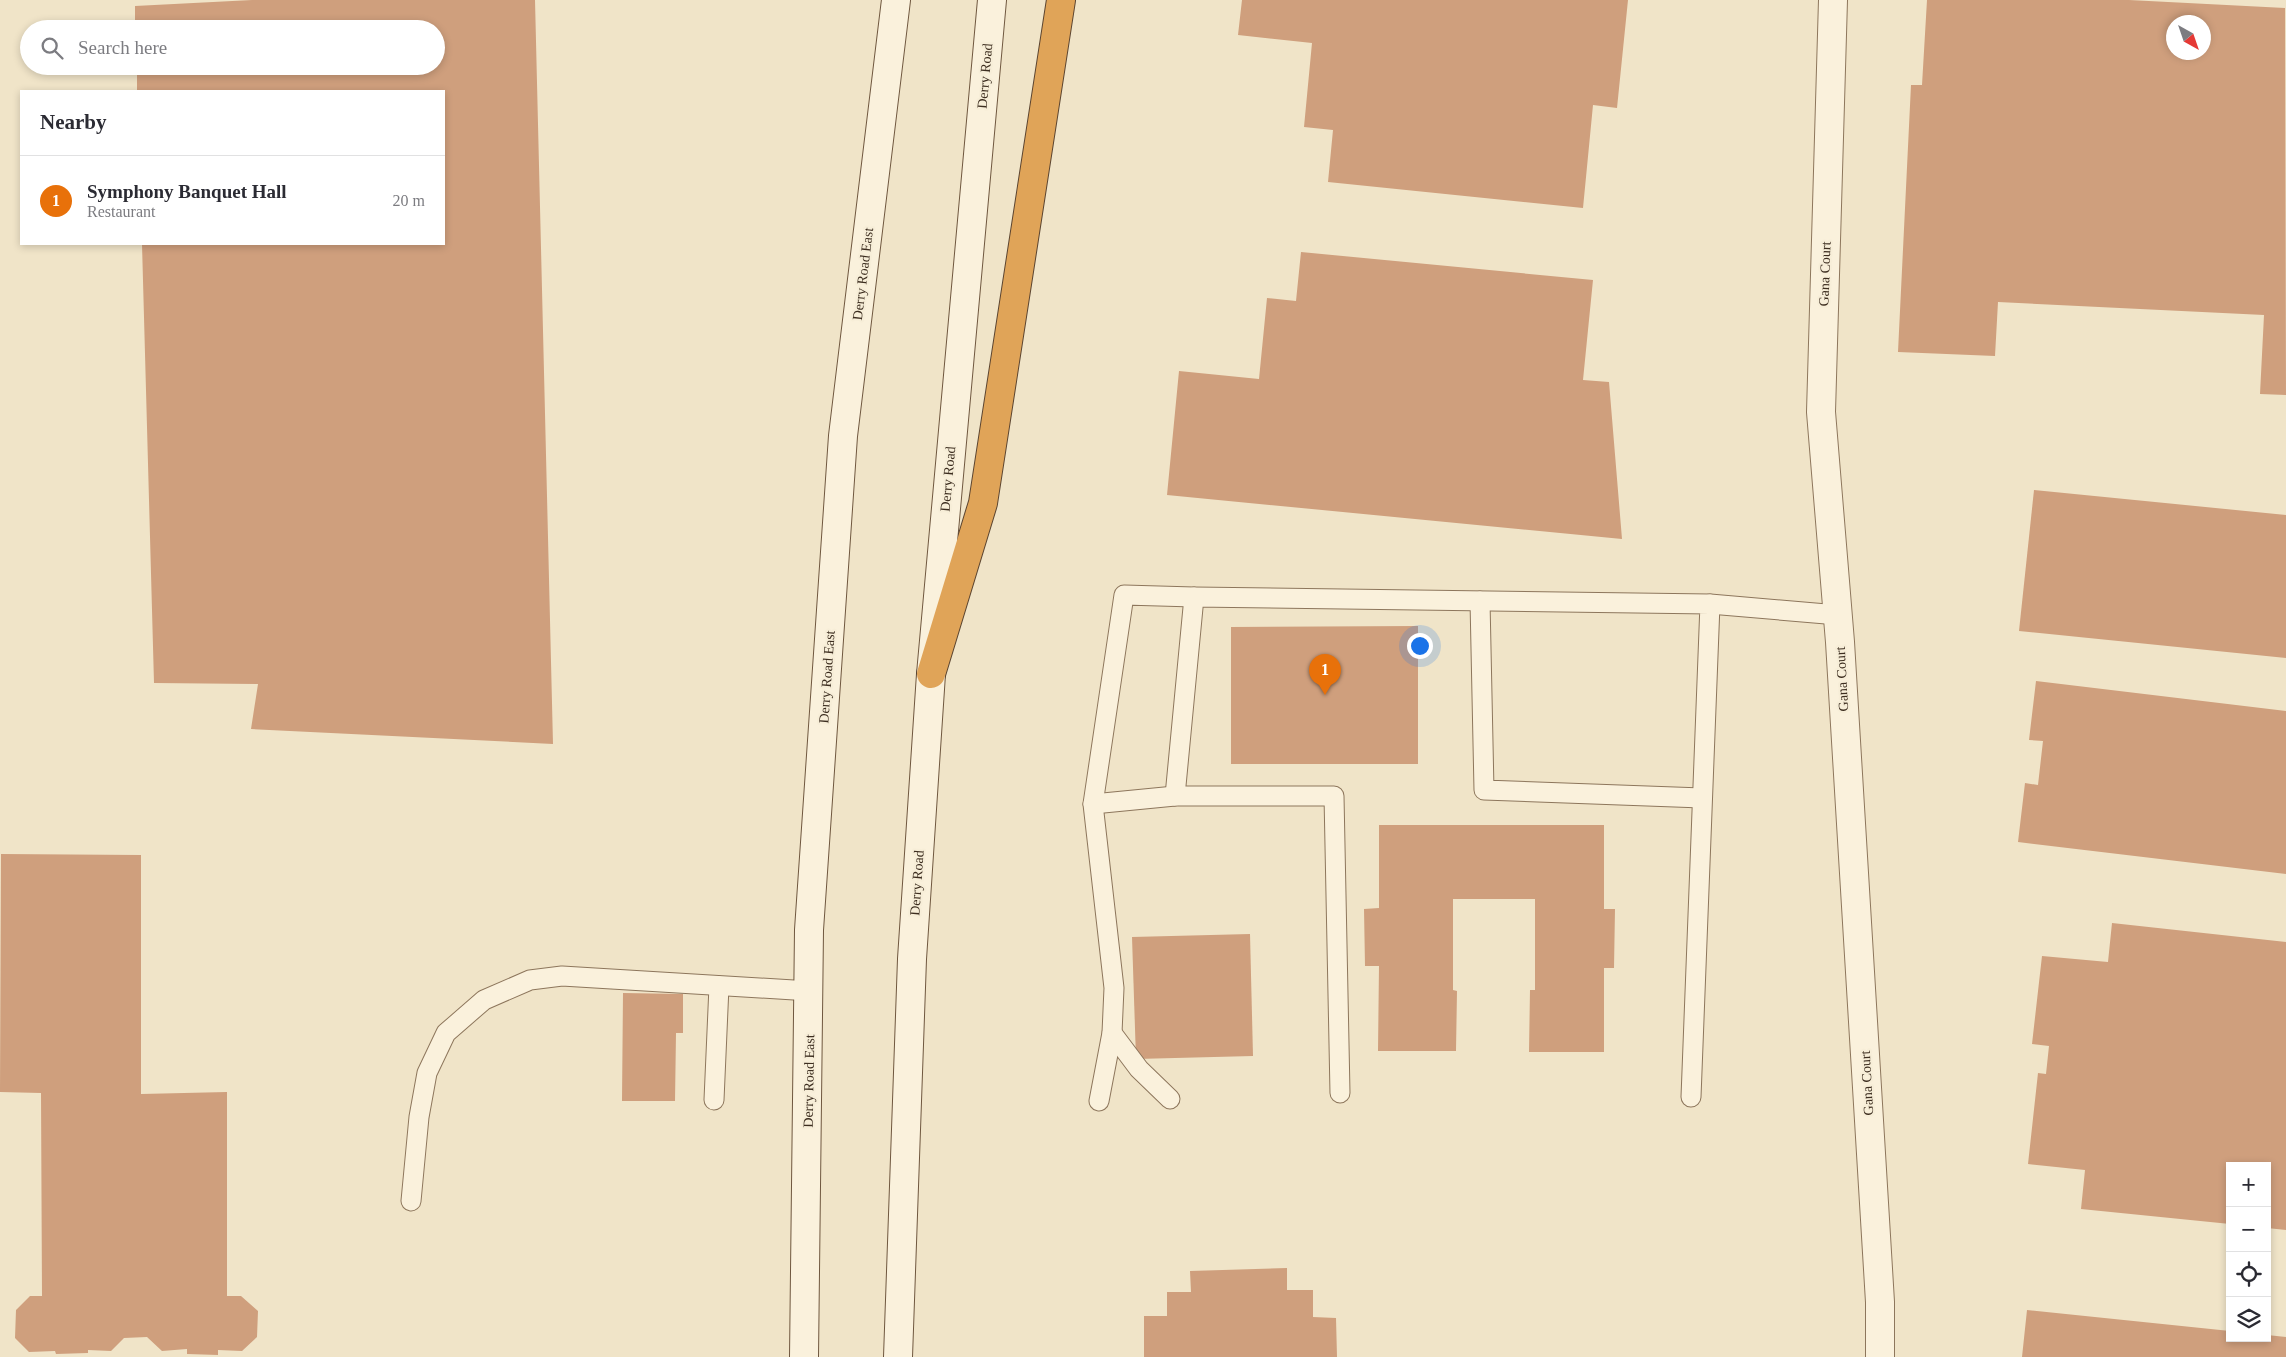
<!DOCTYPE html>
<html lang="en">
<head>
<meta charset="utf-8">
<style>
  body { margin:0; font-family:"Times New Roman",serif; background:#f7f7f7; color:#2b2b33 }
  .controls { position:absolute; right:15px; bottom:15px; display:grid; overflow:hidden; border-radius:0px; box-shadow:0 2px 8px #0003 }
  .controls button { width:45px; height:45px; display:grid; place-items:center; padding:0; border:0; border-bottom:1px solid #e1e1e2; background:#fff; color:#2b2b33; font:25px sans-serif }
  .compass { position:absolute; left:2166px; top:15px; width:45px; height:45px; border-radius:50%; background:#fff; box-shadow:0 2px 8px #0003; rotate:140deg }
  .you { position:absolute; left:1419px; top:645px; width:18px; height:18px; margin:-12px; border:4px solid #fff; border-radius:50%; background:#1a73e8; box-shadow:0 0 0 8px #1a73e833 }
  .badge { display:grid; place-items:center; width:32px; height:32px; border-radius:50%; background:#ea580c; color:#fff; font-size:16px; font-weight:700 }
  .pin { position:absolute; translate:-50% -41px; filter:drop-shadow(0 1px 2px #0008) }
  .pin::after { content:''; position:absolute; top:26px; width:18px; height:15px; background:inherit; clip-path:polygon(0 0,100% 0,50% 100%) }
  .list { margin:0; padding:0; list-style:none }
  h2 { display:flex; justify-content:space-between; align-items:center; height:65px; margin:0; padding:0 20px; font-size:21px }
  h2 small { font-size:16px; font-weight:400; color:#7c7c81 }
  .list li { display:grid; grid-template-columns:32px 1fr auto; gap:15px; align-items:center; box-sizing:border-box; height:90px; padding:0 20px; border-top:1px solid #e1e1e2 }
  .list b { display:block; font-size:19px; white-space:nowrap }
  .list p { margin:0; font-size:16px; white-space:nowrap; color:#7c7c81 }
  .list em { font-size:16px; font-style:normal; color:#7c7c81 }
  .icon { flex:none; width:28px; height:28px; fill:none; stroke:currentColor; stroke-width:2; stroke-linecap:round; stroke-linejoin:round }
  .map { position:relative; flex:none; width:2286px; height:1357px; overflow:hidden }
  .search { position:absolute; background:#fff; box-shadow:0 2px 8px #0003; left:20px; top:20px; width:425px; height:55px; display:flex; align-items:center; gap:12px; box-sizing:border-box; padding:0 18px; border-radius:28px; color:#7c7c81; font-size:19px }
  .panel { position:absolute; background:#fff; box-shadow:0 2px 8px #0003; left:20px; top:90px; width:425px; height:155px; border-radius:0px }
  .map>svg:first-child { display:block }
  .building { fill:#cf9f7d; fill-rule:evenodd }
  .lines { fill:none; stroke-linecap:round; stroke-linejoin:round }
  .service-casing { stroke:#8d765c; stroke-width:21 }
  .minor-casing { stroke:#8d765c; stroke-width:30 }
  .secondary-casing { stroke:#6f573f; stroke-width:30 }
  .motorway-casing { stroke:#5b4430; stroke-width:30 }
  .service { stroke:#faf1dc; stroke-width:19 }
  .minor { stroke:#faf1dc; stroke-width:28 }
  .secondary { stroke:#faf1dc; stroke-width:28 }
  .motorway { stroke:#e0a458; stroke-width:28 }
  .labels { text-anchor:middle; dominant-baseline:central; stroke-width:4.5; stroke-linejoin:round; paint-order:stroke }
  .street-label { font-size:14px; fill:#3d2e20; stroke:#f7eed8 }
</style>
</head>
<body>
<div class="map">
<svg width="2286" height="1357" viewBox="0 0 2286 1357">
  <rect width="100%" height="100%" fill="#f0e4c8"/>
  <!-- building -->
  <g class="building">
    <path d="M252,0H535L553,744L251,729L258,684L154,683L142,244H444V91H137V66H436V29H135V6Z"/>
    <path d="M1242,0H1628L1617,108L1593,105L1583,208L1328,182L1333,130L1304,127L1312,43L1238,35Z"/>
    <path d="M1927,0H2129L2285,8L2286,395L2260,394L2264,315L1998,302L1995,356L1898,352L1911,85H1922ZM2174,22H2204V52H2174Z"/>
    <path d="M1301,252L1593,280L1583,380L1609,382L1622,539L1167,495L1179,371L1259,379L1267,298L1296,301Z"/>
    <path d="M2034,490L2286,515V658L2019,631Z"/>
    <path d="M1418,626V764H1231V627Z"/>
    <path d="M2036,681L2286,711V874L2018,842L2025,783L2038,785L2043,741L2029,740Z"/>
    <path d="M1379,825H1604V909H1615L1614,968H1604V1052H1529L1530,990H1535V899H1453V990L1457,991L1456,1051H1378L1379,966H1365L1364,909L1379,908Z"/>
    <path d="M1,854L141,855V1094L227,1092V1296H241L258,1311L257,1337L242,1351L218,1350V1355L187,1354V1349L162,1351L147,1337L124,1338L111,1351L88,1350V1353L56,1354L55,1351L29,1352L15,1338L16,1310L30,1296H42L41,1093L0,1092Z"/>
    <path d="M2112,923L2286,942V1230L2267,1228V1166H2230V1224L2081,1209L2085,1170L2028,1164L2038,1073L2046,1074L2049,1046L2032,1044L2042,956L2108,962Z"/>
    <path d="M1250,934L1253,1056L1136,1059L1132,937Z"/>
    <path d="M623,993L683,994V1033H676L675,1101H622Z"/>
    <path d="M1287,1268V1290H1313V1317L1336,1318L1337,1357H1144V1316H1167V1292H1191L1190,1271Z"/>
    <path d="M2027,1310L2230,1331V1338H2267V1335L2286,1337V1357H2022Z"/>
  </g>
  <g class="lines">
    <!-- service casing -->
    <g class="service-casing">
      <g id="service">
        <path d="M1480,601L1484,790L1702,798"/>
        <path d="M1710,604L1838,615"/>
        <path d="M1175,796L1194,597L1710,604L1691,1097"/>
        <path d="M1093,804L1175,796H1334L1340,1093"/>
        <path d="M1112,1033L1139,1069L1170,1099"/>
        <path d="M714,1100L719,986"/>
        <path d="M1099,1101L1112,1033L1114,988L1093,804L1124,595L1194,597"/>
        <path d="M411,1201L419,1117L427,1073L446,1033L484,1000L530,980L562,976L810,991"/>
      </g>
    </g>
    <!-- minor casing -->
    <g class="minor-casing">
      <path id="minor" d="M1833,0L1821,412L1840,642L1880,1302V1357"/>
    </g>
    <!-- secondary casing -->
    <g class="secondary-casing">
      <g id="secondary">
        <path d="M804,1357L809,930L843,436L896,0"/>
        <path d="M898,1357L912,959L931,674L992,0"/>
      </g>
    </g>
    <!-- motorway casing -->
    <g class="motorway-casing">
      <path id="motorway" d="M931,674L983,503L1061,0"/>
    </g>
    <!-- service -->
    <use href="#service" class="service"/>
    <!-- minor -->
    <use href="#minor" class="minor"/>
    <!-- secondary -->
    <use href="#secondary" class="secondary"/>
    <!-- motorway -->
    <use href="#motorway" class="motorway"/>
  </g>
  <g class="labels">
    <!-- street labels -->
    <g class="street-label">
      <text transform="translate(985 76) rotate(-85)">Derry Road</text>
      <text transform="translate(863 274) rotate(-83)">Derry Road East</text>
      <text transform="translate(1825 274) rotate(-88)">Gana Court</text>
      <text transform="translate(948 479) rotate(-85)">Derry Road</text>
      <text transform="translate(827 677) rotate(-86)">Derry Road East</text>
      <text transform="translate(1842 679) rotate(-93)">Gana Court</text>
      <text transform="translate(917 883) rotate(-86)">Derry Road</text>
      <text transform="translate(809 1081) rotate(-89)">Derry Road East</text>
      <text transform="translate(1867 1083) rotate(-93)">Gana Court</text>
    </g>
  </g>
</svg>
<div class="controls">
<button>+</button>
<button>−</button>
<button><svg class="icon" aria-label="locate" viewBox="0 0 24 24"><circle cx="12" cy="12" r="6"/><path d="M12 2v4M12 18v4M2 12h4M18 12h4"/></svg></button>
<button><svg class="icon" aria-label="layers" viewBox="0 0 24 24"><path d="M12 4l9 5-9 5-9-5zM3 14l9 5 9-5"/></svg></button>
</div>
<svg class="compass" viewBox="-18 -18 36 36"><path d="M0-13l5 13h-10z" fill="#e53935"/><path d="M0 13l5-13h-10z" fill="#7c7c81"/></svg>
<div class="you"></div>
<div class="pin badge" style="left:1325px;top:695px;background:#e8710a">1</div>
<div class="search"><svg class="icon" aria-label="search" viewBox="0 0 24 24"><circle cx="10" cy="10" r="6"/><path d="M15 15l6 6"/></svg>Search here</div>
<section class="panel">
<h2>Nearby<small></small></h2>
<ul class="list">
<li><span class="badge" style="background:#e8710a">1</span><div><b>Symphony Banquet Hall</b><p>Restaurant</p></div><em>20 m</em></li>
</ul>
</section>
</div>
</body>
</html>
